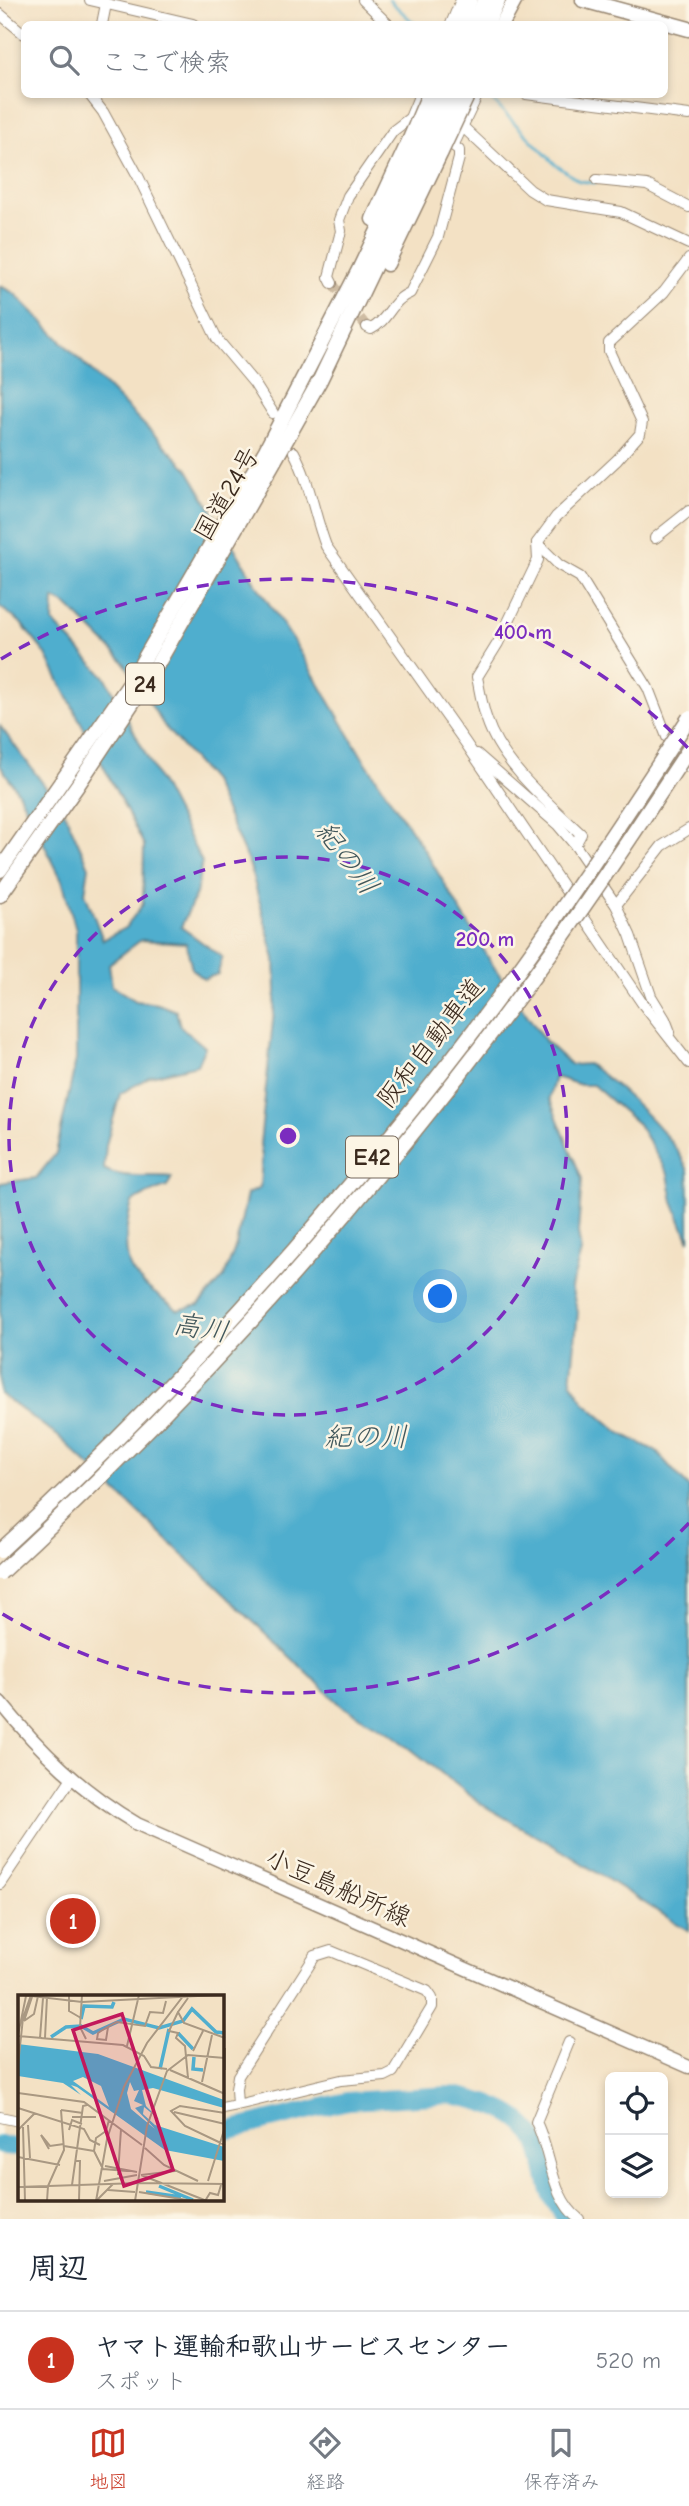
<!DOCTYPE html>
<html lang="ja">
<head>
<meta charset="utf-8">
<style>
  body { margin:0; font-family:"Comic Neue","Klee One",sans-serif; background:#f2f2f3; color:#1f2937 }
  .controls { position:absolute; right:21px; bottom:21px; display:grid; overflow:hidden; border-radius:10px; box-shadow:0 4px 10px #0003 }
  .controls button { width:63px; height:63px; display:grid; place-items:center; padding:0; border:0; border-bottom:2px solid #e0e1e3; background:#fff; color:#1f2937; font:35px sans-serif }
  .you { position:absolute; left:441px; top:1297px; width:24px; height:24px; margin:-18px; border:5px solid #fff; border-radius:50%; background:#1a73e8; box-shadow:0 0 0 10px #1a73e833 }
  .badge { display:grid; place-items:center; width:46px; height:46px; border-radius:50%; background:#c8321e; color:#fff; font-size:23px; font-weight:700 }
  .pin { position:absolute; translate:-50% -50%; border:4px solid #fff; box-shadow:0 2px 7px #0006 }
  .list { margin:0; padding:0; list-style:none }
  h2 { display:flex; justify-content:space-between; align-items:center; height:91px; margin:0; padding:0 28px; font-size:30px }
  h2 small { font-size:23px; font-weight:400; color:#747a83 }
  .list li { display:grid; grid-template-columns:46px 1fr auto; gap:21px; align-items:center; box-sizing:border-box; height:98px; padding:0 28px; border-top:2px solid #e0e1e3 }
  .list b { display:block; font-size:26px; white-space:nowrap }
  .list p { margin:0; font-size:23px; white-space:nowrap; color:#747a83 }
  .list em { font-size:23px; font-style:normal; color:#747a83 }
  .icon { flex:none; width:38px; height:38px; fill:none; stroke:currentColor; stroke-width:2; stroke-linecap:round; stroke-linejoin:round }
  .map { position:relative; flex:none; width:689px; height:2219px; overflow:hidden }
  .search { position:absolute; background:#fff; box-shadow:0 4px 10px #0003; left:21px; right:21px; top:21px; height:77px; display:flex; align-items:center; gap:18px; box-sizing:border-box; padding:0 24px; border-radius:10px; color:#747a83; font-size:26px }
  .sheet { height:189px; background:#fff }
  nav { display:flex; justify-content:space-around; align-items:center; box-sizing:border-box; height:98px; border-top:2px solid #e0e1e3; background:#fff; font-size:19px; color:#747a83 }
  nav a { display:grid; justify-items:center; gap:4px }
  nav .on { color:#c8321e }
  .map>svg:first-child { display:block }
  .water { fill:#50aece; stroke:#466c76; stroke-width:2; fill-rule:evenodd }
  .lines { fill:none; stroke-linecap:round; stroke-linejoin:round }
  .stream { stroke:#50aece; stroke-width:2.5 }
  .river { stroke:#50aece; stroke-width:18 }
  .minor-tunnel { stroke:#cebca3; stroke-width:10; stroke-dasharray:10 5; stroke-linecap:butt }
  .minor-casing { stroke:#978671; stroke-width:12 }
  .major-casing { stroke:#978671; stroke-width:15 }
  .highway-casing { stroke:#978671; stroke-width:17 }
  .minor { stroke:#fff; stroke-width:10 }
  .major { stroke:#fff; stroke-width:12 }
  .highway { stroke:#fff; stroke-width:14 }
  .highway-bridge-casing { stroke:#978671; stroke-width:17; stroke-linecap:butt }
  .highway-bridge { stroke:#fff; stroke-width:14 }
  .ring { fill:none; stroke:#7b2cbf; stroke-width:3.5; stroke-dasharray:12 9 }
  .labels { text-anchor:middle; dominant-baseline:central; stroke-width:5; stroke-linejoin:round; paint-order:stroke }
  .shield { fill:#fcf5e5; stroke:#75675a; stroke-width:2 }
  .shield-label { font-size:24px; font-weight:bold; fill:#3b2a1e }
  .street-label { font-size:26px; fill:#3b2a1e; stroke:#fcf5e5 }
  .water-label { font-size:28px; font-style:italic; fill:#42585c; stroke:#fcf5e5 }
  .inset-river { fill:none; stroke:#50aece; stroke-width:3.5 }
  .inset-road { fill:none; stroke:#a99882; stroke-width:2 }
  .view { fill:#c2185b; fill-opacity:0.15; stroke:#c2185b; stroke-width:3.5 }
  .inset-edge { fill:none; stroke:#3b2a1e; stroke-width:3.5 }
  .centre { fill:#7b2cbf; stroke:#fcf5e5; stroke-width:3.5 }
  .ring-label { font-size:21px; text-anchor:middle; font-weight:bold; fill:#7b2cbf; stroke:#fcf5e5; stroke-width:5; stroke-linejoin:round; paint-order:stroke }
</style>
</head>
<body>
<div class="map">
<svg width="689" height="2219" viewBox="0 0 689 2219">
  <rect width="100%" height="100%" fill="#fcf5e5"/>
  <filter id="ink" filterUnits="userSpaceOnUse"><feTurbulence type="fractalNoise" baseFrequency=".0143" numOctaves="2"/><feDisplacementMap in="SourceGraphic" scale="14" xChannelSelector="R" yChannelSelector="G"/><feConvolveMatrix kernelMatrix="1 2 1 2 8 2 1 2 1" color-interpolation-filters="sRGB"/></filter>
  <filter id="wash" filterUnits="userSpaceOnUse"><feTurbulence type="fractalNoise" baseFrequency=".00686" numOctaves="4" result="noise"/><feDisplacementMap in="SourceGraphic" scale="28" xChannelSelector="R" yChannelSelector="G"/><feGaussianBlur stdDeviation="1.57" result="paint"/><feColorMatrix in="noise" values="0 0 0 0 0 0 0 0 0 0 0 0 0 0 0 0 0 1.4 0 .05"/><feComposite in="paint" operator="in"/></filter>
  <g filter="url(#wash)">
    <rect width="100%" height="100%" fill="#f3e1c4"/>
    <!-- water -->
    <path class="water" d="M0,286L14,293L187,468L254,581L295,643L361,755L425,851L492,964L545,1041L571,1065L588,1064C619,1086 675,1136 688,1171C689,1183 689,1226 689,1241L673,1202L668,1174L638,1124L593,1085H581L555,1077L549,1098L582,1179L578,1233L581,1252L571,1287L578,1312L571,1382L585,1403L620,1433L656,1451L689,1488V1931L561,1850L481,1804L393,1735L342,1706L58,1436L0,1394V1183L36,1178L56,1153L76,1060V930L62,880L18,792L0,765V726L65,813L89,867L85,893L103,940L125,928L143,904L144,845L45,653L20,622L0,607ZM54,599L67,605L123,661L165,727L212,781L250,866L275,959L276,992L260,1144L262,1156L260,1188L247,1194L236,1245L224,1277L199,1305L178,1310C164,1301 133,1279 129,1264C123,1243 127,1221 132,1202L149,1193L167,1187L172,1177C149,1174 124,1180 104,1169L106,1145L120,1094L151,1076L197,1065L205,1047L180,1026L176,1011L158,1004L136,1001L112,986L109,964L141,940L186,943L192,969L204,979L218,974L222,957L181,927L196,894L202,862L106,678L53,622Z"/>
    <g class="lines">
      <!-- stream -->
      <g class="stream">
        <path d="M389,0L415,24"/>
        <path d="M486,94L556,165L579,181L595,183"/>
      </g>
      <!-- river -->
      <g class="river">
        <path d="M222,2132L347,2101L451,2095C478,2099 517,2110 532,2134C543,2150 544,2172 550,2191C553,2201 560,2210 566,2219"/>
        <path d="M0,2145L19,2148"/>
      </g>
    </g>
  </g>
  <g filter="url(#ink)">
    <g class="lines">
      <!-- minor-tunnel -->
      <path class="minor-tunnel" d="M332,283L367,327"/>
      <!-- minor casing -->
      <g class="minor-casing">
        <g id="minor">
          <path d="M90,0L193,24"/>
          <path d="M363,0L388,24"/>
          <path d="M0,14L24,34"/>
          <path d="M102,24L106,4"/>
          <path d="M451,24L461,0"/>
          <path d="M89,94L103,112L138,176L217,339L254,383L273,413"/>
          <path d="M526,94L689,115"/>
          <path d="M463,127L530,190L546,200L621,212L689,244"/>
          <path d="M454,144L478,94"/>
          <path d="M597,180L647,185L689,207"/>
          <path d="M332,283L329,277L341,231L339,220L348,196L393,131L410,118L420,94"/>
          <path d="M367,327L371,329C388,321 392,299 410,293L438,237L459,158V150L444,139"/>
          <path d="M294,452C310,482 314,515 326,546L465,742L642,1003L689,1063"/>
          <path d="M655,538L689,511"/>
          <path d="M537,543L559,565L580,577L648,688L667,737L689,767"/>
          <path d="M477,754L558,825L575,845L616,905L630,935L651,996L665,1019L670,1032"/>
          <path d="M575,845L581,834C549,804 501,763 487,720C482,707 480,691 477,677L498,643L538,560L537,543L556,517L617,460L640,434L642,422L609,351V343L664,292L689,259"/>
          <path d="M616,905L662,846L689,829"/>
          <path d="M0,1884L71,1779"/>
          <path d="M569,2042L536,2122C551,2152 551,2198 579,2219"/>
          <path d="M222,2108L237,2105L341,2080L385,2076L393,2072L432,2007V1998L427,1991L331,1951L315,1956L238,2076L236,2089L237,2105"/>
          <path d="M0,2117L19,2121"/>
        </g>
      </g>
      <!-- major casing -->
      <g class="major-casing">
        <path id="major" d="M0,1702C41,1752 81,1791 137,1824L689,2067"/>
      </g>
      <!-- highway casing -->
      <g class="highway-casing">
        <g id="highway">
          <path d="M583,0L689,29"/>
          <path d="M460,24L470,0"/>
          <path d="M474,24L485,0"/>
          <path d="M487,24L498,0"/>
          <path d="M502,24L515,0"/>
          <path d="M373,219L410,139"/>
          <path d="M387,264L441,152"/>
          <path d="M0,870L129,685L266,450L359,270L420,143"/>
          <path d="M0,895L77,786L154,670L273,463L320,380L431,148"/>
        </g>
      </g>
      <!-- minor -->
      <use href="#minor" class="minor"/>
      <!-- major -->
      <use href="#major" class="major"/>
      <!-- highway -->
      <use href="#highway" class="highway"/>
      <!-- highway-bridge casing -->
      <g class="highway-bridge-casing">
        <g id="highway-bridge">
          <path d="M410,139L429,94"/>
          <path d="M420,143L442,94"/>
          <path d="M431,148L455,94"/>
          <path d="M441,152L468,94"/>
          <path d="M0,1551C184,1382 353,1193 502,993C568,904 629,811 689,718"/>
          <path d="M0,1573C188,1400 361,1208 514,1003C576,921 633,835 689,749"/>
        </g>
      </g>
      <!-- highway-bridge -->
      <use href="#highway-bridge" class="highway-bridge"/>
    </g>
  </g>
  <!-- distance rings -->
  <g class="ring">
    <circle cx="288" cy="1136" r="279"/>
    <path d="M689 1523A557 557 0 0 1 1 1613M1 659A557 557 0 0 1 689 749"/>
  </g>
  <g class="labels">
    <!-- shield labels -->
    <g class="shield">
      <rect x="126" y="663.5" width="38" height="41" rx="5"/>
      <rect x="346" y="1136.5" width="52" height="41" rx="5"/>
    </g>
    <g class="shield-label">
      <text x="145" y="684">24</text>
      <text x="372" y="1157">E42</text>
    </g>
    <!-- street labels -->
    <g class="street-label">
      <text transform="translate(227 494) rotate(-60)">国道24号</text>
      <text transform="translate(431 1043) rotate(-52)">阪和自動車道</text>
      <text transform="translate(338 1888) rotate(24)">小豆島船所線</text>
    </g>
    <!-- water labels -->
    <g class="water-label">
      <text transform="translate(347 858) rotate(53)">紀の川</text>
      <text transform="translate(201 1328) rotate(10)">高川</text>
      <text x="366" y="1437">紀の川</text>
    </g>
  </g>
  <!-- overview -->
  <g transform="translate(18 1995)">
    <rect width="206" height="206" fill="#f3e1c4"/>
    <path d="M0,49L80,59L206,105V113L135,93L124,95L128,111L142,125L126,112L125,119L137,130L206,152V166L147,155L59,92L53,90L63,100L45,88L0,81ZM65,82L83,91L91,112L55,86ZM112,87L116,96L121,95L116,106L125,110L117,113L137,134L113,114L109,98Z" fill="#50aece" fill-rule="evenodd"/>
    <path class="inset-river" d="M63,24L66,11L94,12L96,7M160,38L175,54M33,42L48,32L63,31L75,38L106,24L141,33L165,26L174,14L198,37L207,38M176,62L175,74L185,75M142,74L151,34M141,191L175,205M128,197L163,202"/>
    <path class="inset-road" d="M5,0L64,7L199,0M51,0V16L63,23M64,0L62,32L68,44M170,3L160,17L166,28L207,43M160,17L151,36L160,38L158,43L167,51L170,83M6,26L16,19L20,1M6,26L14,2M90,32L88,45L79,44L80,38L83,36L97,28L99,27L127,31L132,17L145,18L148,6M0,40L8,1M0,41L24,43M22,43L25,3M22,43L105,50L126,61L133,72L149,74M27,43L29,2M109,51L121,0M207,53V75M175,56L185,36M0,70L5,23L13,0M152,75L207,99M184,87L194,40M0,98L66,107L124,150M0,113L66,134L72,145L82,150M43,115L65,118M156,117L207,129M207,118L162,111L153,116L167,131L207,150M54,122H78M91,125L88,136L78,143L76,156L85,174L109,176M10,130L12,163M5,132L7,206M0,135L17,118M51,135L54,125L64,129M46,151L76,156M127,153L146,170L180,186M31,154L23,140L32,151L46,149M0,162L42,170M58,166H62L61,206M87,171L119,177M100,180L103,134M123,180L189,206M123,180L157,176M86,186L119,180M190,186L207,132M121,188L207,189M54,190L65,111L69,110M0,192L121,188M90,195L117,197M121,197L175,206M79,205L95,189M29,206L30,191L46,155L43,115M78,206L89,144L106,92L129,48L166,0M117,206L129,131L149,76L170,60L207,63M187,206L192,198L200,200L203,190"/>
    <path class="view" d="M104,19L155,175L106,191L55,35Z"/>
    <rect width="206" height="206" class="inset-edge"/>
  </g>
  <circle cx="288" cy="1136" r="10" class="centre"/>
  <g class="ring-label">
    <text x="523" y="639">400 m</text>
    <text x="485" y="946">200 m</text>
  </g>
</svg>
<div class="controls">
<button><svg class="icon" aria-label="locate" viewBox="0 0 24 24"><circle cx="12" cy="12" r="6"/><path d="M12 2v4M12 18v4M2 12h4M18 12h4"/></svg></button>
<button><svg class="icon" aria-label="layers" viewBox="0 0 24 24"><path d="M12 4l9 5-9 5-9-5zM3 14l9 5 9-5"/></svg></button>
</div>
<div class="you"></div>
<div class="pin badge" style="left:73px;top:1921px">1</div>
<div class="search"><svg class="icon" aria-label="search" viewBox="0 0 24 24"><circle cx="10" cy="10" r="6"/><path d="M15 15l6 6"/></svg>ここで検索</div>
</div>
<section class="sheet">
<h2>周辺<small></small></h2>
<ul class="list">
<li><span class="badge">1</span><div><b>ヤマト運輸和歌山サービスセンター</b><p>スポット</p></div><em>520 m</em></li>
</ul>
</section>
<nav>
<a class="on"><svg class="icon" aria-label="map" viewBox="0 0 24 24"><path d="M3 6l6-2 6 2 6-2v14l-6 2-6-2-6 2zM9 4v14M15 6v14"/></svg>地図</a>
<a><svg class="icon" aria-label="directions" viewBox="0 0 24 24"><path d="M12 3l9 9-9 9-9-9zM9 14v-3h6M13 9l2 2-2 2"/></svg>経路</a>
<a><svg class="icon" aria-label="saved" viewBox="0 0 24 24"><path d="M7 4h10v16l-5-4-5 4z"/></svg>保存済み</a>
</nav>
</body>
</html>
